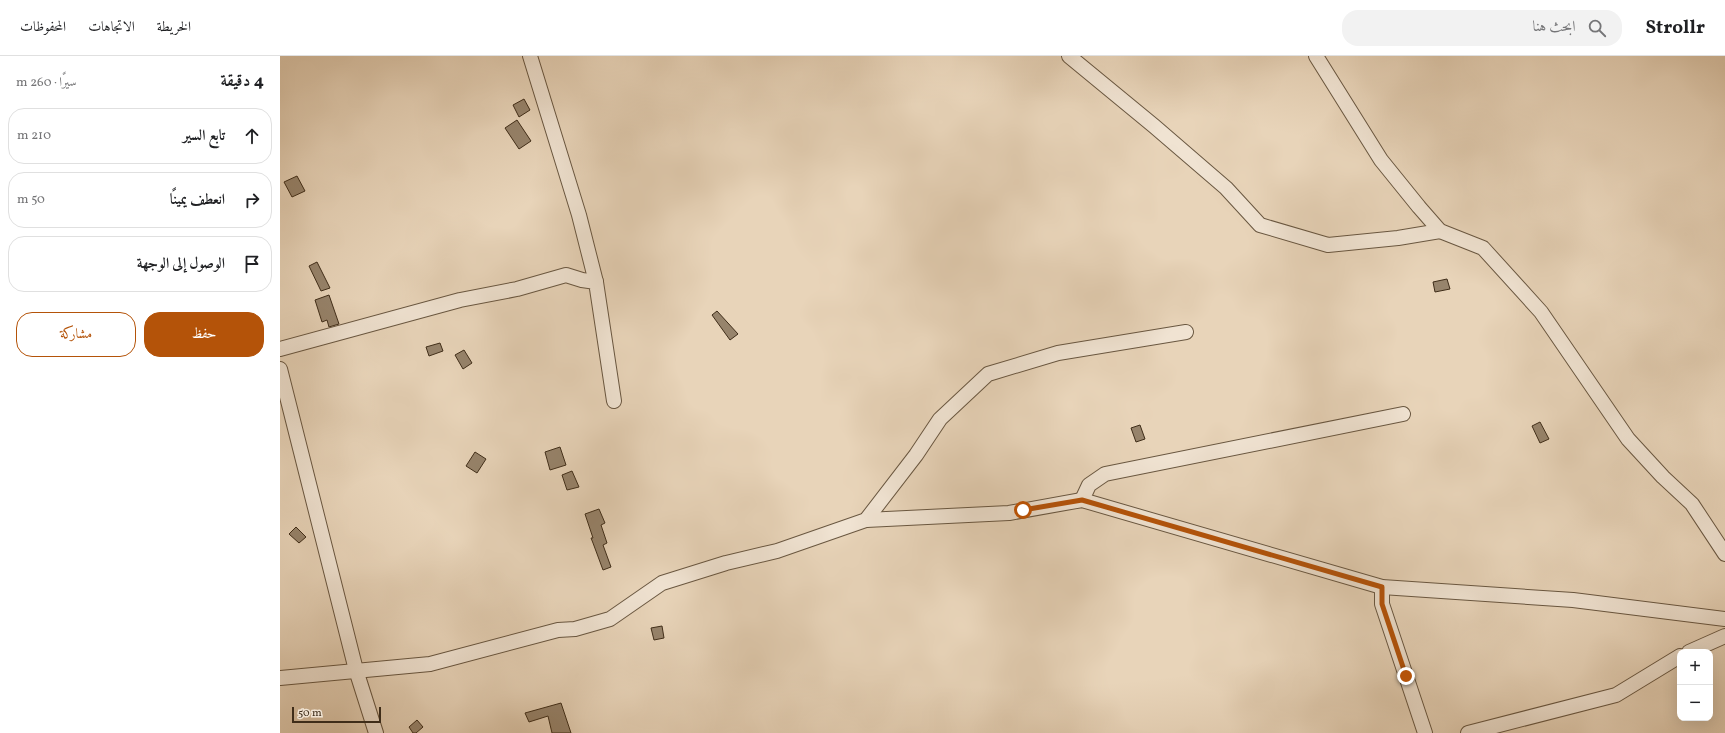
<!DOCTYPE html>
<html lang="ar">
<head>
<meta charset="utf-8">
<style>
  body { margin:0; font-family:Vollkorn,Amiri,serif; background:#f2f2f2; color:#202124; direction:rtl }
  .controls { position:absolute; right:12px; bottom:12px; display:grid; overflow:hidden; border-radius:8px; box-shadow:0 4px 16px #0002 }
  .controls button { width:36px; height:36px; display:grid; place-items:center; padding:0; border:0; border-bottom:1px solid #e0e0e0; background:#fff; color:#202124; font:20px sans-serif }
  .scale { position:absolute; left:12px; bottom:10px; width:89px; box-sizing:border-box; padding-left:4px; border:2px solid #3f2d19; border-top:0; font-size:11px; line-height:14px; white-space:nowrap; color:#3f2d19; -webkit-text-stroke:3px #f0e3d2; paint-order:stroke }
  .stop { position:absolute; width:12px; height:12px; margin:-9px; border:3px solid #b45309; border-radius:50%; background:#fff }
  .stop.end { background:#b45309; border-color:#fff; box-shadow:0 1px 4px #0008 }
  .list { margin:0; padding:0; list-style:none }
  h2 { display:flex; justify-content:space-between; align-items:center; height:52px; margin:0; padding:0 16px; font-size:17px }
  h2 small { font-size:13px; font-weight:400; color:#757577 }
  .list li { display:grid; grid-template-columns:26px 1fr auto; gap:12px; align-items:center; box-sizing:border-box; height:56px; margin:0 8px 8px; padding:0 8px; border:1px solid #e0e0e0; border-radius:16px }
  .list b { display:block; font-size:15px; white-space:nowrap }
  .list em { font-size:13px; font-style:normal; color:#757577 }
  .actions { display:flex; gap:8px; padding:12px 16px }
  .actions a { flex:1; padding:9px 0; border:1px solid #b45309; border-radius:16px; text-align:center; font-size:14px; color:#b45309 }
  .actions .main { background:#b45309; color:#fff }
  .icon { flex:none; width:22px; height:22px; fill:none; stroke:currentColor; stroke-width:2; stroke-linecap:round; stroke-linejoin:round }
  .map { position:relative; flex:none; width:1445px; height:677px; overflow:hidden; direction:ltr }
  header { display:flex; align-items:center; gap:24px; box-sizing:border-box; height:56px; padding:0 20px; background:#fff; border-bottom:1px solid #e0e0e0 }
  header strong { font-size:19px }
  nav { display:flex; gap:22px; margin-inline-start:auto; font-size:14px }
  .search { width:280px; height:36px; background:#f2f2f2; display:flex; align-items:center; gap:10px; box-sizing:border-box; padding:0 14px; border-radius:16px; color:#757577; font-size:15px }
  main { display:flex }
  aside { flex:1; background:#fff }
  .map>svg:first-child { display:block }
  .building { fill:#97846c; stroke:#3f2d19 }
  .lines { fill:none; stroke-linecap:round; stroke-linejoin:round }
  .street-casing { stroke:#695741; stroke-width:16 }
  .street { stroke:#f0e3d2; stroke-width:14 }
  .route { stroke:#b45309; stroke-width:5 }
</style>
</head>
<body>
<header>
<strong>Strollr</strong>
<div class="search"><svg class="icon" aria-label="search" viewBox="0 0 24 24"><circle cx="10" cy="10" r="6"/><path d="M15 15l6 6"/></svg>ابحث هنا</div>
<nav><a>الخريطة</a><a>الاتجاهات</a><a>المحفوظات</a></nav>
</header>
<main>
<div class="map">
<svg width="1445" height="677" viewBox="0 0 1445 677">
  <rect width="100%" height="100%" fill="#e8d4b9"/>
  <filter id="stains"><feTurbulence type="fractalNoise" baseFrequency=".005" numOctaves="4"/><feColorMatrix values="0 0 0 0 .2 0 0 0 0 .09 0 0 0 0 .02 0 0 0 .5 -.17"/></filter>
  <radialGradient id="worn" r=".72"><stop offset=".6" stop-color="#630" stop-opacity="0"/><stop offset="1" stop-color="#630" stop-opacity=".3"/></radialGradient>
  <!-- building -->
  <g class="building">
    <path d="M244,43L250,54L239,61L233,49Z"/>
    <path d="M237,64L251,85L239,93L225,72Z"/>
    <path d="M17,120L25,135L12,141L4,126Z"/>
    <path d="M37,206L50,232L41,235L29,210Z"/>
    <path d="M1167,223L1170,233L1155,236L1153,226Z"/>
    <path d="M49,239L59,268L49,271L47,264L42,266L35,244Z"/>
    <path d="M437,255L458,278L450,284L432,259Z"/>
    <path d="M160,287L163,295L149,300L146,291Z"/>
    <path d="M184,294L192,307L183,313L175,299Z"/>
    <path d="M1260,366L1269,383L1260,387L1252,370Z"/>
    <path d="M860,369L865,383L856,386L851,372Z"/>
    <path d="M280,391L286,409L270,414L265,396Z"/>
    <path d="M195,396L206,403L197,417L186,410Z"/>
    <path d="M292,415L299,431L287,434L282,419Z"/>
    <path d="M319,453L325,467L321,469L327,487L323,489L331,511L323,514L313,487L311,482H313L305,458Z"/>
    <path d="M16,471L26,481L19,487L9,478Z"/>
    <path d="M382,570L384,582L374,584L371,572Z"/>
    <path d="M281,647L291,677H272L268,660L249,666L245,657Z"/>
    <path d="M137,664L143,671L136,677H133L129,671Z"/>
  </g>
  <g class="lines">
    <!-- street casing -->
    <g class="street-casing">
      <g id="street">
        <path d="M250,0L299,159L316,226"/>
        <path d="M789,0L874,70L946,132L980,169L1048,189L1118,182L1160,175"/>
        <path d="M1036,0L1101,104L1139,151L1160,175L1203,192L1261,256L1348,383L1383,421L1412,448L1445,498"/>
        <path d="M0,293L180,244L237,233L286,219L302,224L316,226L334,345"/>
        <path d="M0,313L76,614L96,677"/>
        <path d="M802,444L809,429L825,418L1123,358"/>
        <path d="M586,464L729,457L802,444L1102,531L1293,544L1445,563"/>
        <path d="M1102,531V548L1145,677"/>
        <path d="M1409,596L1445,580"/>
        <path d="M0,622L150,608L278,574L295,573L330,563L382,527L446,507L497,495L586,464L636,399L660,363L708,318L778,297L906,276"/>
        <path d="M1188,677L1336,639L1400,600"/>
      </g>
    </g>
    <!-- street -->
    <use href="#street" class="street"/>
  </g>
  <g class="lines">
    <!-- route -->
    <path class="route" d="M743,454L802,444L1102,531V548L1126,620"/>
  </g>
  <rect width="100%" height="100%" filter="url(#stains)"/>
  <rect width="100%" height="100%" fill="url(#worn)"/>
</svg>
<div class="controls">
<button>+</button>
<button>−</button>
</div>
<div class="scale">50 m</div>
<div class="stop" style="left:743px;top:454px"></div>
<div class="stop end" style="left:1126px;top:620px"></div>
</div>
<aside>
<h2>4 دقيقة<small>سيرًا · 260 m</small></h2>
<ul class="list">
<li><svg class="icon" aria-label="ahead" viewBox="0 0 24 24"><path d="M12 20V5M6 11l6-6 6 6"/></svg><div><b>تابع السير</b></div><em>210 m</em></li>
<li><svg class="icon" aria-label="right" viewBox="0 0 24 24"><path d="M7 20v-9h11M14 6l5 5-5 5"/></svg><div><b>انعطف يمينًا</b></div><em>50 m</em></li>
<li><svg class="icon" aria-label="arrive" viewBox="0 0 24 24"><path d="M6 21V4h12l-3 4 3 4H6"/></svg><div><b>الوصول إلى الوجهة</b></div></li>
</ul>
<div class="actions"><a class="main">حفظ</a><a>مشاركة</a></div>
</aside>
</main>
</body>
</html>
